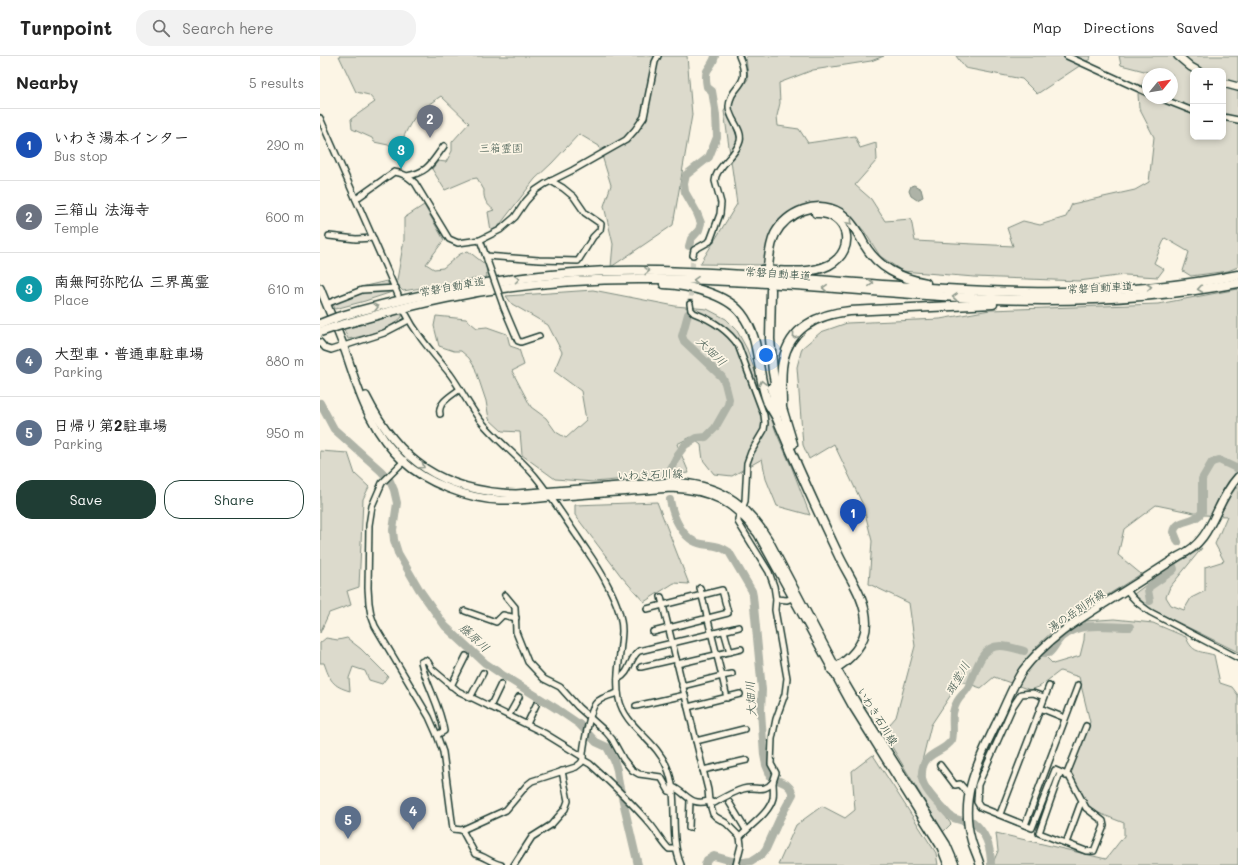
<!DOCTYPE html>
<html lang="en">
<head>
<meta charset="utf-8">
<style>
  body { margin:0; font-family:Mali,"Klee One",sans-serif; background:#f2f2f2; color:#222 }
  .controls { position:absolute; right:12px; top:12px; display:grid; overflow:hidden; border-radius:8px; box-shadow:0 2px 6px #0003 }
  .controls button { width:36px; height:36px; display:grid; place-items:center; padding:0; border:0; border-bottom:1px solid #e0e0e0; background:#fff; color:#222; font:20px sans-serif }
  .compass { position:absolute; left:822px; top:12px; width:36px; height:36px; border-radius:50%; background:#fff; box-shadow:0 2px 6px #0003; rotate:60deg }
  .you { position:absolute; left:446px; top:299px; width:14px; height:14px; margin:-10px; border:3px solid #fff; border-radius:50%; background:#1a73e8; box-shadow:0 0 0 6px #1a73e833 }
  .badge { display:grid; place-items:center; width:26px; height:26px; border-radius:50%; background:#1f3d34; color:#fff; font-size:13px; font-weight:700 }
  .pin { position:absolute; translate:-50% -33px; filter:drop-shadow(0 1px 2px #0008) }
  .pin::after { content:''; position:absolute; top:21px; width:14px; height:12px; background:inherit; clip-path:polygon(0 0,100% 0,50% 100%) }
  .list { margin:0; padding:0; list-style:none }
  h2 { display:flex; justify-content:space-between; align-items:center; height:52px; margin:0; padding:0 16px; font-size:17px }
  h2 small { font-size:13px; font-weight:400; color:#767676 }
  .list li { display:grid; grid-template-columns:26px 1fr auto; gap:12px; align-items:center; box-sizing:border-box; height:72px; padding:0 16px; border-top:1px solid #e0e0e0 }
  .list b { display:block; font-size:15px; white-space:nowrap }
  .list p { margin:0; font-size:13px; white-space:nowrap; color:#767676 }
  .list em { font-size:13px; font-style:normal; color:#767676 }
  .actions { display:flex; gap:8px; padding:12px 16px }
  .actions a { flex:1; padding:9px 0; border:1px solid #1f3d34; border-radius:16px; text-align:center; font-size:14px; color:#1f3d34 }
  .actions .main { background:#1f3d34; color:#fff }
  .icon { flex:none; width:22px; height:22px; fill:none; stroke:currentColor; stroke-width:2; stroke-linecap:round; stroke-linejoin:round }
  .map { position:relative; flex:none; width:918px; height:809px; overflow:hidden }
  header { display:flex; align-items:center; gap:24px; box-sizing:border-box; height:56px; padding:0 20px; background:#fff; border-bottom:1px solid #e0e0e0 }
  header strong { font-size:19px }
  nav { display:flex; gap:22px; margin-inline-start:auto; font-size:14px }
  .search { width:280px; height:36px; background:#f2f2f2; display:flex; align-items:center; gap:10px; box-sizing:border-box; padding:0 14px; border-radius:16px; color:#767676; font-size:15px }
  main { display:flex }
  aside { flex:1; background:#fff }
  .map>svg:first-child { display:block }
  .green { fill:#dcdacc; stroke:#7e8c80; fill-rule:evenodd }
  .water { fill:#aeb3a7; stroke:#758479 }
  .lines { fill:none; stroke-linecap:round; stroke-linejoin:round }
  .river { stroke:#aeb3a7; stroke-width:8 }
  .minor-tunnel { stroke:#d0d0c2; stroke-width:5; stroke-dasharray:5 2.5; stroke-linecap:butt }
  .minor-casing { stroke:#1f3d34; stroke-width:8 }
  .major-casing { stroke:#1f3d34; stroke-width:10 }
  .highway-casing { stroke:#1f3d34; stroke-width:11 }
  .minor { stroke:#fcf5e5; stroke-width:5 }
  .major { stroke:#fcf5e5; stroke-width:7 }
  .highway { stroke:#fcf5e5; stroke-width:8 }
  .minor-bridge-casing { stroke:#1f3d34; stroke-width:8; stroke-linecap:butt }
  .highway-bridge-casing { stroke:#1f3d34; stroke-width:11; stroke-linecap:butt }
  .minor-bridge { stroke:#fcf5e5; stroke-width:5 }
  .highway-bridge { stroke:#fcf5e5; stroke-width:8 }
  .oneway { stroke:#8e998c }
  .labels { text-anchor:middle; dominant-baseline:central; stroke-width:3.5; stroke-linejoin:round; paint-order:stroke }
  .park-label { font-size:11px; fill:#455c52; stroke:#fcf5e5 }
  .street-label { font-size:11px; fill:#1f3d34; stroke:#fcf5e5 }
  .water-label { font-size:12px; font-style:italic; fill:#435a51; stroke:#fcf5e5 }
</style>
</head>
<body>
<header>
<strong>Turnpoint</strong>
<div class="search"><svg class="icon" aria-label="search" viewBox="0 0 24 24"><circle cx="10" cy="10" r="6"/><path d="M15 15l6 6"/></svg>Search here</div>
<nav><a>Map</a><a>Directions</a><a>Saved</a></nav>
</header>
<main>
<aside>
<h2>Nearby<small>5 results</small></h2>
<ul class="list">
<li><span class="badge" style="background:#1a4fb4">1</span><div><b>いわき湯本インター</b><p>Bus stop</p></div><em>290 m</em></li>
<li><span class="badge" style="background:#6b7280">2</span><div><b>三箱山 法海寺</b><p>Temple</p></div><em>600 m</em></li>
<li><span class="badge" style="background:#0f9aa8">3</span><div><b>南無阿弥陀仏 三界萬霊</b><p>Place</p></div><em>610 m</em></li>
<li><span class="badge" style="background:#5c6f8a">4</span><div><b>大型車・普通車駐車場</b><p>Parking</p></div><em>880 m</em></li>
<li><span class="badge" style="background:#5c6f8a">5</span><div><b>日帰り第2駐車場</b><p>Parking</p></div><em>950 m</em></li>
</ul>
<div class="actions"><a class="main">Save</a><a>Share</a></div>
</aside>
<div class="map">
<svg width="918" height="809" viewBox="0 0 918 809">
  <rect width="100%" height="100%" fill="#fcf5e5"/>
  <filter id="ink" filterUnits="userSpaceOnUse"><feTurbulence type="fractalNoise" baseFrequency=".025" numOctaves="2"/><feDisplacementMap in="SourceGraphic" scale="8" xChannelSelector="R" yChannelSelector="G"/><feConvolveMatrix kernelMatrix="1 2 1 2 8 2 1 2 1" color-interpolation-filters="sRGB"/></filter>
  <g filter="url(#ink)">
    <!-- green -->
    <g class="green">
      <path d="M19,0H367L372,59L353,169L291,211L293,188L284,150L291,129L279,90L259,78L232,107L215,123L178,171L171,175L168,156L174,154C167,149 163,143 164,134L157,122L151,123L125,134L112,113L118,105L126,106L132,95V86L149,67L121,40C115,44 109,48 103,53C91,62 82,82 79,96L73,90L54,86L52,82L32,73L31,63L55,46L49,39L36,36Z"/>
      <path d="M426,0H564L551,5L493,14L459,27L460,47L457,60L458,70L479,73L488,87L535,80L540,92L556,87L557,104L535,129L551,143L565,165L591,163L595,185L693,190L687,172L703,165L720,169L746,161L752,148L815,134L829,126L834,81L819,52L818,38L828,16L801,9L799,0H918V211L908,215L871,220L863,215L869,196L845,182L834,207L844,213L838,221L805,219L759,225L654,221L582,215L560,200L544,175L526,155L517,150L500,146L494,147L472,155L449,185L444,209L380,208L417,148L404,55L428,23ZM873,15H903V81H873ZM828,18H852V42H828Z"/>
      <path d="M636,0H771L770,3L717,38L702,23L645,12Z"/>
      <path d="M104,149L124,184L106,208L114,213L123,212L140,198L148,195L166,209L167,221L83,235L78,230L77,224L84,184V162Z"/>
      <path d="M67,225L72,236L45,245L15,253L13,248L41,231Z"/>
      <path d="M918,233V596L831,553L814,538L847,513L882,492L850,531L846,541L851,549L864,554L871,542L885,535V511L904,505L895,488L907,460L884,459L836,449L804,473L798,499L821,518L737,571L716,591L733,608L760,600L764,584L765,565L794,563L833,567L866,581C872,597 880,595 894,599L900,627L912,631L918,639V809H672L678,795L676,777L786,803L804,780V767L771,754L750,717L770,666L759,621L740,615L719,631L710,634L674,621L661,632L640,625L611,669L598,721L631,768L623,776L563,676L576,661L595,590L589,547L549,528L552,485L543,449L514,388L489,403L483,389L477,311L482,292L501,276L527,267L620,263L670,254L838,248Z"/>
      <path d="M273,234L355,250L387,253L406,263L416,273L427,293L456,376L472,412L490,459L457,450L446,423L442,403L412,420L394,418L383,404L381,389L371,381L357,388L369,417L274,426L235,423L202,399L200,376L182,375L169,363L166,345L155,312L149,302L141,295H134L119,290L114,270L116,260L146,263L157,272L167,271L187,278L190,290L199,293L204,309L192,315L211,351L226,362L236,376L246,382L266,364L261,335L234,315L242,296L228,269L192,248L186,240Z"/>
      <path d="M82,255V261C68,275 48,279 28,283L23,271Z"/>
      <path d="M0,395L28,397L35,418L49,431L43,443L39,531L27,535L31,549L9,557L0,577Z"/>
      <path d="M337,446L369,528L354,527L324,546L301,520L255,459V449Z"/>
      <path d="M6,582L18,584L27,582L41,593L68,620L62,628L49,624L45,615L33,611L29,622L30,635C12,630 10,624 4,607H0V587Z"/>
      <path d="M553,699L616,797L618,809H458L476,769L502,750L525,762L535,754L532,715Z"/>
    </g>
    <!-- water -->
    <path class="water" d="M594,129L601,133L603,141L597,144L591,140L589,135L591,130Z"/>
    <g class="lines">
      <!-- river -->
      <g class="river">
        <path d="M369,190L371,183L379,174L381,167L377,157L365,136L364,128L366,119L389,101L397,81L396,59L392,35L387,31C386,26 385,20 387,15C390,10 394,6 395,0"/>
        <path d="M0,347L14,373L61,415L70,425L74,434L77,447L73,474L74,484L78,497L99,533L125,570L165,607L184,620L237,653L259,668L276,686L287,691L294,704L297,714L299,728L318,809"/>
        <path d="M347,420L359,397L365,389L377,382L386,381L395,372L403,358L408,349L409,343L405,327L402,321L364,285L362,280L368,258"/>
        <path d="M350,444C353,461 363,485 382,488C393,490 399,489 409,496L432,535L433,540L442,634L441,655L444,699L446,709L451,721L466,728L470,732L473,738L460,762L446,793L442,798L431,805L423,806L412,805L394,800L387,804L385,809"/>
        <path d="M858,486L854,476C856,462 875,468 882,456V423L892,406L899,404L918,413"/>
        <path d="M830,545L828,534L829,531L852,515L854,513L853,510"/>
        <path d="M722,597H729C735,592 737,584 743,580C761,565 788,571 810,571"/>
        <path d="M643,765L633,762L629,759C621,750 603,734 602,722C600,695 622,699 632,684C634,680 632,664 633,657C636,641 645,639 650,628C656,614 661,590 680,590C688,590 697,593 704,595"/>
        <path d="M653,766C667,777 671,793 671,809"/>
      </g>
      <!-- minor-tunnel -->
      <g class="minor-tunnel">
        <path d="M372,218L373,199"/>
        <path d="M370,248L371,230"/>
      </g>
      <!-- minor casing -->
      <g class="minor-casing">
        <g id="minor">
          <path d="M747,0L828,37"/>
          <path d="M840,42L873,55"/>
          <path d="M903,61L918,64"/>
          <path d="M0,62L78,239"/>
          <path d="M87,120C109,116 111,107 124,90"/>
          <path d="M36,143L74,116C84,117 88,121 95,127L129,183L138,187L160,184L180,174L195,161L206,145L216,134L225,128L253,114L306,84L315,74L324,61L335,6L338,0"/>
          <path d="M9,180L36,183L53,182"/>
          <path d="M160,184L167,203"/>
          <path d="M373,199L374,194L390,185L400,158L401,147L395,125L396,120C401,107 417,98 420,85C423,73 408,62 409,50C411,27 433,32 419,0"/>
          <path d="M166,200L219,204L258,205L273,181L280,174L281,168L265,157L254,141L243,132L231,125"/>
          <path d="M6,248L42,234L76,232"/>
          <path d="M370,248L371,254L374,257C392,264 407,273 418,289L444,359L445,367L444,374L431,396L427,407L425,445L418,463V466L449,516L454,530L456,543L467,544L475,541"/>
          <path d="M184,252L198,285L201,286L219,280"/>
          <path d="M85,256C97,280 113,297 130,318C141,333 149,350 160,364C176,384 198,400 214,419C230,438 243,460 257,480C266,494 277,508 285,524C293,539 302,557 302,575C301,598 295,621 299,643C305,671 336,684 347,711C360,741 348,778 361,809"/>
          <path d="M0,286L5,292L11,294L64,277L89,264"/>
          <path d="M120,358C117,347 132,339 140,333"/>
          <path d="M85,404L62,427L52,450L49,469L48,532L49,547L51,559L55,570L109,661L117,679L123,696L133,773L142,774L155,798C164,800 172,807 181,809"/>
          <path d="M807,534C813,544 820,549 830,556L918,602"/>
          <path d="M185,539L195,551L196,576L208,606L224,623L240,631L258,651L286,676L292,683L303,703L312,714L319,718L341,721L349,735L353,736"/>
          <path d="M341,541L388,734L389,745C369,750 368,738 353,731"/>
          <path d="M327,553L402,534L408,557L333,576"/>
          <path d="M145,555L176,566L183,559L196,562"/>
          <path d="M404,575L410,596"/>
          <path d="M357,608L421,593"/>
          <path d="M321,611L356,603"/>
          <path d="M298,623C311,617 309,602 319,595L419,571"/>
          <path d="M131,630L146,600"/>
          <path d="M362,630L402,620L380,532"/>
          <path d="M724,641L713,637L701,638L693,650L658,729L657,746L660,751L712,772L735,714L749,720L766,752L783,765L784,770L774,795H766L719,777L740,717"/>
          <path d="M150,642L163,617"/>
          <path d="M407,642L402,620L412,618"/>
          <path d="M316,650L365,639"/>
          <path d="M170,651L181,628"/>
          <path d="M368,651L420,638"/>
          <path d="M720,652L745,662"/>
          <path d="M189,659L199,641"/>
          <path d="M207,668L216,649"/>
          <path d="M117,679L124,675C120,649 107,631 101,606L105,604L108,606L112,613L138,635L224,677L263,701"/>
          <path d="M376,685L424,673"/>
          <path d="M263,704L270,708C291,727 312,747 330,768C337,776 342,786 349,793H356"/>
          <path d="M620,709L635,729L640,728L648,737"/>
          <path d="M383,714L427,704"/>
          <path d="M746,720L766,670"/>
          <path d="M453,726L456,717L451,708L452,683L456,663L465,638L467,622L455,554L456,543"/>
          <path d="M409,746L426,774"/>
          <path d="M680,758L729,630"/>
          <path d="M705,769L758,629"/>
          <path d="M369,772L370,744"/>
          <path d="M142,774L186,754L207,729L212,725L256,711L261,707L263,704C262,695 270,653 276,647C281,641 291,639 298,637"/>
          <path d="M746,787L760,749L763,746"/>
          <path d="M194,809L212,781L231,769L245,753L248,745L242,715"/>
          <path d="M416,809L421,789L420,781C430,769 449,758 453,742C454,737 453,731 453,726C443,738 436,729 423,733C413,736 403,742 394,747L389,745L393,758L396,761L406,767L420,781"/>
        </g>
      </g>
      <!-- major casing -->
      <g class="major-casing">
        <g id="major">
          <path d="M858,0L871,11L878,15"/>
          <path d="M903,27L918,31"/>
          <path d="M0,232C9,255 19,277 27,300C34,320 40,343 51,362C59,378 70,393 83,405C106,427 149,443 180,444C202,445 223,441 244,440C279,437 315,435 350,432C390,433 415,446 438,478L532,649L621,791L628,809"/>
          <path d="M46,340C79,406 122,435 196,438L351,426C397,428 424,444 448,483L516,612L536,646L626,788L635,809"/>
          <path d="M660,809C658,800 653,792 651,783C639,741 658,706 676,668C685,651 692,630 703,614C725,585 752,568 782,549C808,533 833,517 859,500C894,485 894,447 918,421"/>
        </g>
      </g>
      <!-- highway casing -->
      <g class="highway-casing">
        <g id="highway">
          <path d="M448,211C449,200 450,188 455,178C467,156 497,143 520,157C531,164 538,177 544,188C558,212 580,222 606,227"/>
          <path d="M442,214C463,215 489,219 509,209C538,194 528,155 496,157"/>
          <path d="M344,228C368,229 406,238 421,257C442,283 436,318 448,347C451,353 456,359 458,365C477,410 497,454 518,498C528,520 546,542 546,567C546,588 529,605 512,614"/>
          <path d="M451,234L450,283L453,316L456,332L473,388"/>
          <path d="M18,261C121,231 229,212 337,215C530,219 726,258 918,219"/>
          <path d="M21,269C56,259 91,249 126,242C194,228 264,222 334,223C447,223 560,238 674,243C755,246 838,242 918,227"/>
          <path d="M452,332L457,358"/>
          <path d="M462,349C462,334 460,319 463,305C470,271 499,258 530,255L673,248"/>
        </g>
      </g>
      <!-- minor -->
      <use href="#minor" class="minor"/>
      <!-- major -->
      <use href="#major" class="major"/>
      <!-- highway -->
      <use href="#highway" class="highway"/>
      <!-- minor-bridge casing -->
      <g class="minor-bridge-casing">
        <path id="minor-bridge" d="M167,204L184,252"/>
      </g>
      <!-- highway-bridge casing -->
      <g class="highway-bridge-casing">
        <g id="highway-bridge">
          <path d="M0,268L18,261"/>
          <path d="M0,276L21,269"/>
        </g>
      </g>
      <!-- minor-bridge -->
      <use href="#minor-bridge" class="minor-bridge"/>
      <!-- highway-bridge -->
      <use href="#highway-bridge" class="highway-bridge"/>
    </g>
    <!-- one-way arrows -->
    <defs><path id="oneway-chevron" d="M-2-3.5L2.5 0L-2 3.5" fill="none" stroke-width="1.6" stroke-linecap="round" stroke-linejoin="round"/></defs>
    <g class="oneway">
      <use href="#oneway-chevron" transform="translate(530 166) rotate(49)"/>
      <use href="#oneway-chevron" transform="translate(327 215) rotate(-1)"/>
      <use href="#oneway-chevron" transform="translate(197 223) rotate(-7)"/>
      <use href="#oneway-chevron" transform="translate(376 224) rotate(-178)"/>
      <use href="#oneway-chevron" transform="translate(551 227) rotate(4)"/>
      <use href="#oneway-chevron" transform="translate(829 231) rotate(-6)"/>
      <use href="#oneway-chevron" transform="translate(505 232) rotate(-176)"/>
      <use href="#oneway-chevron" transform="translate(880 233) rotate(172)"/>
      <use href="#oneway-chevron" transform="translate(635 241) rotate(-176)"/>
      <use href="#oneway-chevron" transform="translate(56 251) rotate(-14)"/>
      <use href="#oneway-chevron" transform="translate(475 280) rotate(130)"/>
      <use href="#oneway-chevron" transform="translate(442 327) rotate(-103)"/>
      <use href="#oneway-chevron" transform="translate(102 410) rotate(35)"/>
    </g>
  </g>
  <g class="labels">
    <!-- park labels -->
    <g class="park-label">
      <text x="181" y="91">三箱霊園</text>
    </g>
    <!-- street labels -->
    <g class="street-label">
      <text transform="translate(458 217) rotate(4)">常磐自動車道</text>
      <text transform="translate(132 230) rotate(-10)">常磐自動車道</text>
      <text transform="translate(780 231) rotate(-3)">常磐自動車道</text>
      <text transform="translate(330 418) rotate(-2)">いわき石川線</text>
      <text transform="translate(756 554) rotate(-34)">湯の岳別所線</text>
      <text transform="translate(558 660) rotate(58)">いわき石川線</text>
    </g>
    <!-- water labels -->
    <g class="water-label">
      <text transform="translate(392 295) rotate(44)">大畑川</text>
      <text transform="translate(155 581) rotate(43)">藤原川</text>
      <text transform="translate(637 622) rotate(-60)">斑堂川</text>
      <text transform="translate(430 643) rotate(-93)">大畑川</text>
    </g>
  </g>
</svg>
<div class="controls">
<button>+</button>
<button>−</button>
</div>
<svg class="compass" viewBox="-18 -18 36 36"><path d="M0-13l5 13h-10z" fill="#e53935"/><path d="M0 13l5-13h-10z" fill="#767676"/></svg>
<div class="you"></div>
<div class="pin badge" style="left:533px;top:476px;background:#1a4fb4">1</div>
<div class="pin badge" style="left:110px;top:82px;background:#6b7280">2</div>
<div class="pin badge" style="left:81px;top:113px;background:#0f9aa8">3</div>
<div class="pin badge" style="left:93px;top:774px;background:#5c6f8a">4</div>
<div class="pin badge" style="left:28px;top:783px;background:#5c6f8a">5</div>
</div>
</main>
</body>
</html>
